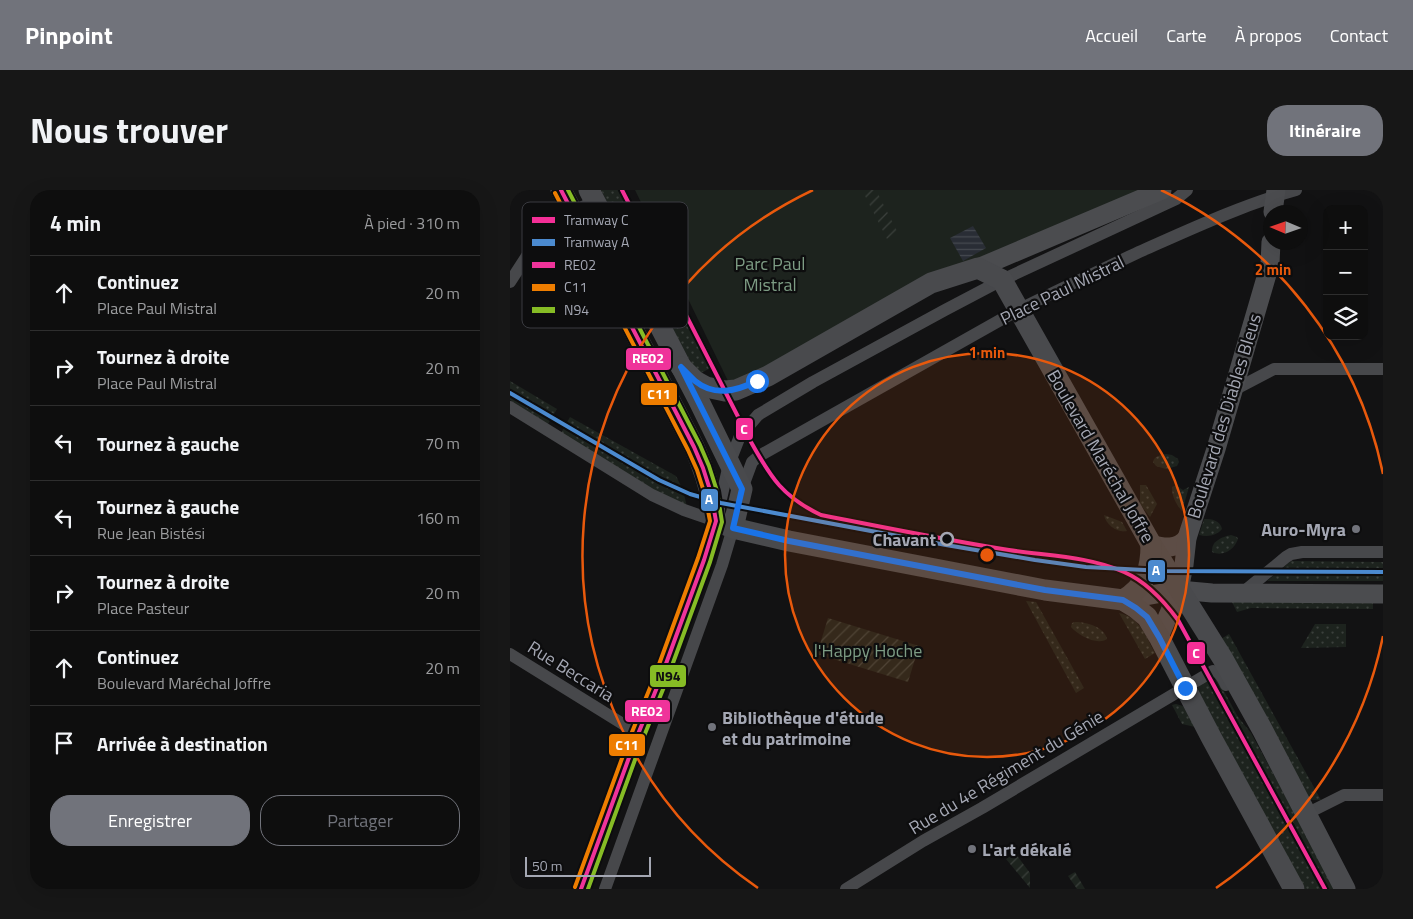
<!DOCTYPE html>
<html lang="fr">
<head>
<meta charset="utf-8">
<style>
  body { margin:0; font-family:"Titillium Web",sans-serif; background:#171717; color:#f1f3f6 }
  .controls { position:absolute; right:15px; top:15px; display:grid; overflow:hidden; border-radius:10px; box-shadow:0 5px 20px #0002 }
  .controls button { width:45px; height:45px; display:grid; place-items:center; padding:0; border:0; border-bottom:1px solid #2e2e2e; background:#0e0e0e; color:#f1f3f6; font:25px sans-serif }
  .compass { position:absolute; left:753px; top:15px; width:45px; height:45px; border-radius:50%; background:#0e0e0e; box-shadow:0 5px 20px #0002; rotate:272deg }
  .scale { position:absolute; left:15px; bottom:12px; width:126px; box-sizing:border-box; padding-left:5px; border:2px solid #a4a7b3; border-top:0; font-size:14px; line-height:18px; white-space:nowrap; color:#a4a7b3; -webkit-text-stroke:4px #0d0d0e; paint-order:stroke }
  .stop { position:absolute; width:15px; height:15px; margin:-11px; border:4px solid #1a73e8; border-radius:50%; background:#fff }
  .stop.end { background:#1a73e8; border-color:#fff; box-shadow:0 1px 5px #0008 }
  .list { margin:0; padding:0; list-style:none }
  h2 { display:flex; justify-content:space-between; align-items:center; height:65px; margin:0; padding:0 20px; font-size:21px }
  h2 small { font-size:16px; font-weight:400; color:#9b9c9e }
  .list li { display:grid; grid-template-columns:32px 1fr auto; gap:15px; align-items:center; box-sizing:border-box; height:75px; padding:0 20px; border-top:1px solid #2e2e2e }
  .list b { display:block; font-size:19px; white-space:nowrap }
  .list p { margin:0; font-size:16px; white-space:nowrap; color:#9b9c9e }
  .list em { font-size:16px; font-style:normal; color:#9b9c9e }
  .actions { display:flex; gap:10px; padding:15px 20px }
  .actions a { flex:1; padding:11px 0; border:1px solid #71737b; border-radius:20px; text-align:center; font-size:18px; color:#71737b }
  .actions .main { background:#71737b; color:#fff }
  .icon { flex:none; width:28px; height:28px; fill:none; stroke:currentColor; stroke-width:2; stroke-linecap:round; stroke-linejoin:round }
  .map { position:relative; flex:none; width:873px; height:699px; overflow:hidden; border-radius:20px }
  header { display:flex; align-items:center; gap:30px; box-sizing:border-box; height:70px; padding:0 25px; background:#71737b; color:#fff }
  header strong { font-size:24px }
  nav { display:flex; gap:28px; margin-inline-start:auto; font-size:18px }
  .intro { display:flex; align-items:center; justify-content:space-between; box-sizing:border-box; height:120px; padding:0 30px }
  h1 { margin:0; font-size:35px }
  .button { padding:12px 22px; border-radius:20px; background:#71737b; color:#fff; font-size:18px; font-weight:700 }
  main { display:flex; gap:30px; padding:0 30px }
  aside { flex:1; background:#0e0e0e; border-radius:20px; box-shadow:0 5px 20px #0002 }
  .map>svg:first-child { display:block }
  .grass { fill:url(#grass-dots) }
  .park { fill:#1d231e }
  .garden { fill:url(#garden-furrows) }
  .water { fill:url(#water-rules) }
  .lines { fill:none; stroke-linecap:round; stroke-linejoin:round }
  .street { stroke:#47484b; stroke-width:12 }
  .secondary { stroke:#4b4c4f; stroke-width:19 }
  .primary { stroke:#494a4d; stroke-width:21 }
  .tram { stroke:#48494c; stroke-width:1 }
  .bus-1-casing { stroke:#0d0d0e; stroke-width:8 }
  .bus-2-casing { stroke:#0d0d0e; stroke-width:8 }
  .bus-3-casing { stroke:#0d0d0e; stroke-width:8 }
  .bus-1 { stroke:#ef339a; stroke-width:4 }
  .bus-2 { stroke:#ee7d00; stroke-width:4 }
  .bus-3 { stroke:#86bc25; stroke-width:4 }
  .tram-1-casing { stroke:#0d0d0e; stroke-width:8 }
  .tram-2-casing { stroke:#0d0d0e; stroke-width:8 }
  .tram-1 { stroke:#f42f97; stroke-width:4 }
  .tram-2 { stroke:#4b8acf; stroke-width:4 }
  .route { stroke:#1a73e8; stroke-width:6 }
  .ring { fill:none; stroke:#e8590c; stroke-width:2.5 }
  .poi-dot { fill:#71737b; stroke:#0d0d0e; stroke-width:2 }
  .stop-dot { fill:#0d0d0e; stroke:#a4a7b3; stroke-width:2.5 }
  .labels { text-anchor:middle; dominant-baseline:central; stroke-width:4.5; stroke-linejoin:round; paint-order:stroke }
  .park-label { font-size:18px; fill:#7d9c84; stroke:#0d0d0e }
  .street-label { font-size:18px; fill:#a4a7b3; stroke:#0d0d0e }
  .poi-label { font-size:18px; font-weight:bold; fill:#a4a7b3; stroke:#0d0d0e; text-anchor:start }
  .stop-label { font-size:18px; font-weight:bold; fill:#a4a7b3; stroke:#0d0d0e; text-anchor:end }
  .key { fill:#0d0d0e; stroke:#3a3b40; stroke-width:1 }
  .key-label { font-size:14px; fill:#a4a7b3 }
  .centre { fill:#e8590c; stroke:#0d0d0e; stroke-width:2.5 }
  .ring-label { font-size:15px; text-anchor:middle; font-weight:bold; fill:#e8590c; stroke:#0d0d0e; stroke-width:4.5; stroke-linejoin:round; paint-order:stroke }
  .line-badge { stroke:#0d0d0e; stroke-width:2 }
  .badge-label { font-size:14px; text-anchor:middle; font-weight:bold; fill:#fff }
  .pale-badge-label { font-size:14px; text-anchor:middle; font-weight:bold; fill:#111 }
</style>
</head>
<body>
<header>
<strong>Pinpoint</strong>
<nav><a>Accueil</a><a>Carte</a><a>À propos</a><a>Contact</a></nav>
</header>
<div class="intro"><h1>Nous trouver</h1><a class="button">Itinéraire</a></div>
<main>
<aside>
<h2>4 min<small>À pied · 310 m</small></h2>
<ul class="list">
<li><svg class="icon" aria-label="ahead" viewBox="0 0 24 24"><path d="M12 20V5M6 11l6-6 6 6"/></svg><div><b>Continuez</b><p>Place Paul Mistral</p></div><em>20 m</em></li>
<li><svg class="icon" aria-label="right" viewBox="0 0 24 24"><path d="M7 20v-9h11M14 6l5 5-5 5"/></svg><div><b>Tournez à droite</b><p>Place Paul Mistral</p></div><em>20 m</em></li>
<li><svg class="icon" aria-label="left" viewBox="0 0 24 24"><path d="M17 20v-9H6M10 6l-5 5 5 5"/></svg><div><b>Tournez à gauche</b></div><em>70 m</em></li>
<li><svg class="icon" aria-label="left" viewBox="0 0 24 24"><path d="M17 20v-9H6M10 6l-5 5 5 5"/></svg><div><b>Tournez à gauche</b><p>Rue Jean Bistési</p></div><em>160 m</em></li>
<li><svg class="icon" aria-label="right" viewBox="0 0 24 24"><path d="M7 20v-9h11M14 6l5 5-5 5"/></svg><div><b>Tournez à droite</b><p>Place Pasteur</p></div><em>20 m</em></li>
<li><svg class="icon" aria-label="ahead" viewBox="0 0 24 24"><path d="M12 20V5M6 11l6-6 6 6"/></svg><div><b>Continuez</b><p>Boulevard Maréchal Joffre</p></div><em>20 m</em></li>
<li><svg class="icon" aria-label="arrive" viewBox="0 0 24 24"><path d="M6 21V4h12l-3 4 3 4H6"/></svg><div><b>Arrivée à destination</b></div></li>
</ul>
<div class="actions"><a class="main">Enregistrer</a><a>Partager</a></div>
</aside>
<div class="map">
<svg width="873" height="699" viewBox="0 0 873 699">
  <defs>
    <pattern id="grass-dots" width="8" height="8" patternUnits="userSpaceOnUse" patternTransform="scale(1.25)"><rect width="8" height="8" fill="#1d231e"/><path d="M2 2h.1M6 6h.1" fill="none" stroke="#3b403c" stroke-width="1.8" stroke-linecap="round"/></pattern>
    <pattern id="garden-furrows" width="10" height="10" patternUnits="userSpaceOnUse" patternTransform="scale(1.25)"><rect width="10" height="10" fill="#1d231e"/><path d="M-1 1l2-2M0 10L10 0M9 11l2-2" fill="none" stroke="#3b403c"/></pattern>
    <pattern id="water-rules" width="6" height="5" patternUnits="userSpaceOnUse" patternTransform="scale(1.25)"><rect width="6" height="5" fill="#292d35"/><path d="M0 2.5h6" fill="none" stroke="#454950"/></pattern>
  </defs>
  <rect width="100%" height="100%" fill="#121213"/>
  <!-- grass -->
  <g class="grass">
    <path d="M91,0H115L123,16L104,26Z"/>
    <path d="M130,28L206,175L191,183L183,176L108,41Z"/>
    <path d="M0,191L47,219L38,234L0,210Z"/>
    <path d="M60,227L166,286L173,300L177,317L146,301L51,243Z"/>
    <path d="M656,264L662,265L668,269L669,272L667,276L656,279L646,276L643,272C644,266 651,265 656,264Z"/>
    <path d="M630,295H636L647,314L640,327L630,314Z"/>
    <path d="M664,296H667L673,300L679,297L672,321C666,314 662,307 662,297Z"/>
    <path d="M594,325L612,332L617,341C607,343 596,335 594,325Z"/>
    <path d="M694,329C702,329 710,330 712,339C706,346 698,347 689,345Z"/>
    <path d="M721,345L727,347L728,349C724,360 713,367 702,362C701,351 712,347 721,345Z"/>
    <path d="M781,371L873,372V391H757Z"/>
    <path d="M720,408L863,409V419L741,418L727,422Z"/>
    <path d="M516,411L526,412L574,498L566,503Z"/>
    <path d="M609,423C630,427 636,447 645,463L635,469Z"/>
    <path d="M565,432C577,432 594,437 597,449C587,456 568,445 561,437L562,433Z"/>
    <path d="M805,434H836V457L791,458Z"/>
    <path d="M719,444L811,610H801L797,607L711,449Z"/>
    <path d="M702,488L708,490L728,527L741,543L826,699H795L688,502C687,494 695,492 702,488Z"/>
    <path d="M666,514L673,516L685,537L672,534L662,515Z"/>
  </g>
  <!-- park -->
  <path class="park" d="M125,0H629L259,179L219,193Z"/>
  <!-- garden -->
  <g class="garden">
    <path d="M352,0H366L388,43L377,49Z"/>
    <path d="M318,428L409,456L398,492L307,464Z"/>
    <path d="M505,663L520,683V698L496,669Z"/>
    <path d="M565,682L575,699H567L558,686Z"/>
  </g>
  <!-- water -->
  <path class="water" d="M463,36L476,58L453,71L440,48Z"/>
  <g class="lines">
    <!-- street -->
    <g class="street">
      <path d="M0,92L35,38L42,32L85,11"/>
      <path d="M722,201L764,179H873"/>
      <path d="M0,217L142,305L174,320L206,331"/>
      <path d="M232,299L242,272L249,266L508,120C548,100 589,81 629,62C681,39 732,15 786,0"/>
      <path d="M731,404L776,367L781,364L792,362H873"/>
      <path d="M0,464L129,544"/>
      <path d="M796,624L834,605H873"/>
      <path d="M71,699L124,554L150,490L194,370L206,331L219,274L230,246L248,225L303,192L435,120L492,90L666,9L677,0"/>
      <path d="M95,699L212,375L223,338"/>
      <path d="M336,699L413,651L472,618L703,481C710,481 713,489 716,495"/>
    </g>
    <!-- secondary -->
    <g class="secondary">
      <path d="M763,22L766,0"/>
      <path d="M468,78L652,0"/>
      <path d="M641,354C654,358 667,360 677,348"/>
      <path d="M613,410L669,400L702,403L873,404"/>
      <path d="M649,447L669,400L674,375L677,348L706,259L760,74L761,52"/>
    </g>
    <!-- primary -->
    <g class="primary">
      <path d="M51,0L184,257C195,281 202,305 206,331L223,338L279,351L535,400L613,410L626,418L637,427L649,447L701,547L784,699"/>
      <path d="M79,0L188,209L232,299L223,338"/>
      <path d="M171,177L185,191L196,197L215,201L226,200L258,186L421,93L468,78L492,90L641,354L713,469L753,541L835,699"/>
      <path d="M613,410C636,396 641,380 641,354"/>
    </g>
    <!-- tram -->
    <path class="tram" d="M132,39L152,94"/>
    <!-- bus-1 casing -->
    <g class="bus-1-casing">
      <path id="bus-1" d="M51,0L184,257L193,278L201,303L206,331L194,370L150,490L124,554L71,699"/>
    </g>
    <!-- bus-2 casing -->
    <g class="bus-2-casing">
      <path id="bus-2" d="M45,3L178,260L187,280L195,305L200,331L188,368L144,488L118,552L65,697"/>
    </g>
    <!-- bus-3 casing -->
    <g class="bus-3-casing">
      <path id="bus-3" d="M58,0L190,255L199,276L207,301L212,332L200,372L156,492L130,556L78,699"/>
    </g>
    <!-- bus-1 -->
    <use href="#bus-1" class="bus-1"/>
    <!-- bus-2 -->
    <use href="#bus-2" class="bus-2"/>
    <!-- bus-3 -->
    <use href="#bus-3" class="bus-3"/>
    <!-- tram-1 casing -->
    <g class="tram-1-casing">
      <path id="tram-1" d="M112,0L241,252C261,288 273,307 311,325C373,337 436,350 499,360C537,366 578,366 614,382C637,392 654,411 668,430L815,699"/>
    </g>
    <!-- tram-2 casing -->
    <g class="tram-2-casing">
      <path id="tram-2" d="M0,203L149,290L180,304L211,313L436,355L525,370L576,377L654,381L873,382"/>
    </g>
    <!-- tram-1 -->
    <use href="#tram-1" class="tram-1"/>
    <!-- tram-2 -->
    <use href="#tram-2" class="tram-2"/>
  </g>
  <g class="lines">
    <!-- route -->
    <path class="route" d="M247,191C226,201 205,207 185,191C180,186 175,181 171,177L232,299L223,338L279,351L535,400L613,410L626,418L637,427L649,447L675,498"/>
  </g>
  <!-- distance rings -->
  <circle cx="477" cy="365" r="202" fill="#e8590c" fill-opacity=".12"/>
  <g class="ring">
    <circle cx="477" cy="365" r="202"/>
    <path d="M873 446A404 404 0 0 1 706 698M248 698A404 404 0 0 1 303 0M651 0A404 404 0 0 1 873 284"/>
  </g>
  <!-- markers -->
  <g class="poi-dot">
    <circle cx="846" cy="339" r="5"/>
    <circle cx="202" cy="537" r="5"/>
    <circle cx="462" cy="659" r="5"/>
  </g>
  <circle class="stop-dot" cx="437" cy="349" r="6"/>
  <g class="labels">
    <!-- park labels -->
    <g class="park-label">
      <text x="260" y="73">Parc Paul<tspan x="260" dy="21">Mistral</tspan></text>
      <text x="358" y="460">l'Happy Hoche</text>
    </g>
    <!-- street labels -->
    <g class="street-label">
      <text transform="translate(552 100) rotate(-26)">Place Paul Mistral</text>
      <text transform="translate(714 226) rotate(-73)">Boulevard des Diables Bleus</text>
      <text transform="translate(591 266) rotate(60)">Boulevard Maréchal Joffre</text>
      <text transform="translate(61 481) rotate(32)">Rue Beccaria</text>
      <text transform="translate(496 582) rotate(-31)">Rue du 4e Régiment du Génie</text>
    </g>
    <!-- poi labels -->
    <g class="poi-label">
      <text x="836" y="339" text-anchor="end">Auro-Myra</text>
      <text x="212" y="527">Bibliothèque d'étude<tspan x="212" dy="21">et du patrimoine</tspan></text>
      <text x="472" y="659">L'art dékalé</text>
    </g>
    <!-- stop labels -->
    <g class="stop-label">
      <text x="426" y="349">Chavant</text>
    </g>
  </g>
  <!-- legend -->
  <rect x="12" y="12" width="166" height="126" rx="8" class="key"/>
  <rect x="22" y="27" width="23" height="6" fill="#f42f97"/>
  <rect x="22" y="49" width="23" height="7" fill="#4b8acf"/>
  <rect x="22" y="72" width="23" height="6" fill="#ef339a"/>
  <rect x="22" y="94" width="23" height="7" fill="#ee7d00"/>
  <rect x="22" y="117" width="23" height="6" fill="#86bc25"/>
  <g class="key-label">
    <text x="54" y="35">Tramway C</text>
    <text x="54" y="57">Tramway A</text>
    <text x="54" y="80">RE02</text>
    <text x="54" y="102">C11</text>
    <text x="54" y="125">N94</text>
  </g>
  <circle cx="477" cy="365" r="8" class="centre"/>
  <g class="ring-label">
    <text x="763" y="85">2 min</text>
    <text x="477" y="168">1 min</text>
  </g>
  <g class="line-badge">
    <rect x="115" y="157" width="47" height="24" rx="5" fill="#ef339a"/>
    <rect x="130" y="192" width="38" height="24" rx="5" fill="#ee7d00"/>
    <rect x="225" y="227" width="19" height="24" rx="5" fill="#f42f97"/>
    <rect x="190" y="298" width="19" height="24" rx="5" fill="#4b8acf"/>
    <rect x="637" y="369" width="19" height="24" rx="5" fill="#4b8acf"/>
    <rect x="676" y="451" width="20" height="24" rx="5" fill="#f42f97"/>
    <rect x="139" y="474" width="38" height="24" rx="5" fill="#86bc25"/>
    <rect x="114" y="509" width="47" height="24" rx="5" fill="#ef339a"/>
    <rect x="98" y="543" width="38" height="24" rx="5" fill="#ee7d00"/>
  </g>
  <g class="badge-label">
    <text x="138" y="173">RE02</text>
    <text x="149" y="209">C11</text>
    <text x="234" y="244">C</text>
    <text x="199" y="314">A</text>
    <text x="646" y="385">A</text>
    <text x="686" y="468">C</text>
    <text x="137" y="526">RE02</text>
    <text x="117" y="560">C11</text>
  </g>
  <g class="pale-badge-label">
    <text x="158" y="491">N94</text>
  </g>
</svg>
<div class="controls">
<button>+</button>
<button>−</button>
<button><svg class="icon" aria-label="layers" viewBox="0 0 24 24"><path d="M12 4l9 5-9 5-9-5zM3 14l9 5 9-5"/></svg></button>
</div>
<svg class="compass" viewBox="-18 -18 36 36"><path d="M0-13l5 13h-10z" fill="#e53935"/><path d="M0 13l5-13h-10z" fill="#9b9c9e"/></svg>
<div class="scale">50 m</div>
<div class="stop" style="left:247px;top:191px"></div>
<div class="stop end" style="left:675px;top:498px"></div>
</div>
</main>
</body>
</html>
